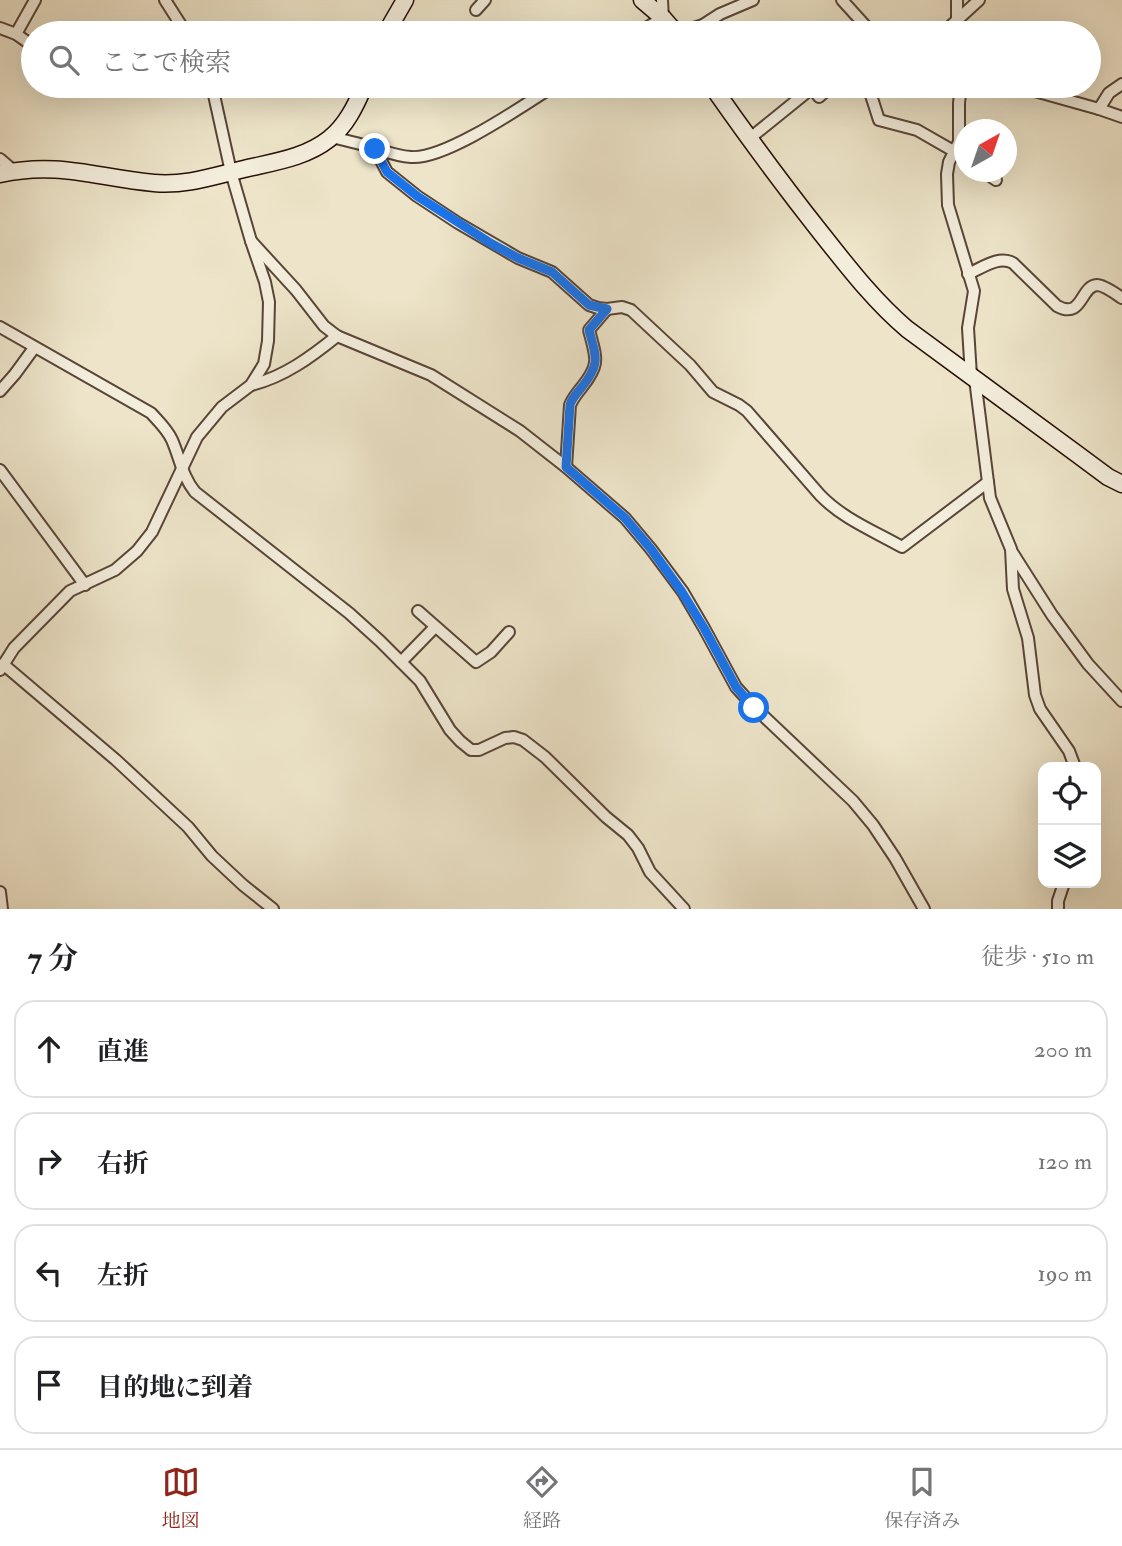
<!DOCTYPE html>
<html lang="ja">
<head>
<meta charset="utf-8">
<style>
  body { margin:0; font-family:"IM FELL Double Pica","Noto Serif JP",serif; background:#f2f2f2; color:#202124 }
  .controls { position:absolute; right:21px; bottom:21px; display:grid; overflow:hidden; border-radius:14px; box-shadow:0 7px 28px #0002 }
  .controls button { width:63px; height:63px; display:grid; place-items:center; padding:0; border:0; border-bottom:2px solid #e0e0e0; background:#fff; color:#202124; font:35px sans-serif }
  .compass { position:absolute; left:954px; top:119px; width:63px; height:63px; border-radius:50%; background:#fff; box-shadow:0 7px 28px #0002; rotate:40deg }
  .stop { position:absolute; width:21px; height:21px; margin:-16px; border:5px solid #1a73e8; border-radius:50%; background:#fff }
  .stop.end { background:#1a73e8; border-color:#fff; box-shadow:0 2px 7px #0008 }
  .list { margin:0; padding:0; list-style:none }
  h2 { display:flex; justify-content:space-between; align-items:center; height:91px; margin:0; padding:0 28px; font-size:30px }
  h2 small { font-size:23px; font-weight:400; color:#757577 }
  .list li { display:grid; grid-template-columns:46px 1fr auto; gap:21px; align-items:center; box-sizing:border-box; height:98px; margin:0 14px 14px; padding:0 14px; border:2px solid #e0e0e0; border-radius:21px }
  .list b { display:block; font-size:26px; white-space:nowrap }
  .list em { font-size:23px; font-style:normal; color:#757577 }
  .icon { flex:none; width:38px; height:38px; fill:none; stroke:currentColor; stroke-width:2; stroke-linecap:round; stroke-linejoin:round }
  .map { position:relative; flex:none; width:1122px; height:909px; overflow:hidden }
  .search { position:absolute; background:#fff; box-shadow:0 7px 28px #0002; left:21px; right:21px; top:21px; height:77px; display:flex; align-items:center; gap:18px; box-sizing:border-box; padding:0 24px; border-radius:38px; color:#757577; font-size:26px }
  .sheet { height:539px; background:#fff }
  nav { display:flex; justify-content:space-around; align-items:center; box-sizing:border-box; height:98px; border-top:2px solid #e0e0e0; background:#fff; font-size:19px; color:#757577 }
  nav a { display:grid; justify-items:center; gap:4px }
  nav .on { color:#8f2418 }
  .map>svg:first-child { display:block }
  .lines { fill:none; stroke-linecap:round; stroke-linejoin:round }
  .street-casing { stroke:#584538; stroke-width:14 }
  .secondary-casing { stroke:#271007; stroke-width:19 }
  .street { stroke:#f3eddc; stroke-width:10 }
  .secondary { stroke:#f3eddc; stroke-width:16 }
  .route { stroke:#1a73e8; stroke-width:9 }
</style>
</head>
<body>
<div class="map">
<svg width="1122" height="909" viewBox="0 0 1122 909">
  <rect width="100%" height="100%" fill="#ede4c9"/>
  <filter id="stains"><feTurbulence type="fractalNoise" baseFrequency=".00286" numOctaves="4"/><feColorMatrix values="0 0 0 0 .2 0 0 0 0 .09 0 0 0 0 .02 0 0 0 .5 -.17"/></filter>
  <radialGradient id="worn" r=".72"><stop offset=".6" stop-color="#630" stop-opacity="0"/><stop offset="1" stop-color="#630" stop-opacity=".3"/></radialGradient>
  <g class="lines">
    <!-- street casing -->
    <g class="street-casing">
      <g id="street">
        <path d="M165,0L186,33"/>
        <path d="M842,0L872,33"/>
        <path d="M476,10L485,0"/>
        <path d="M957,20V0"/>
        <path d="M703,25L720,14L753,0"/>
        <path d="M0,28L16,34L33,46"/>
        <path d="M673,30L690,29L703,25L730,33"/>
        <path d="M637,33L663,18L662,0"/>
        <path d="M943,33L979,0"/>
        <path d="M16,34L35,0"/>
        <path d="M868,86L879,120L917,130L964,157"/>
        <path d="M961,86L959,103V142L949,162L947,174L948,205L974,291L968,328L971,376"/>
        <path d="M1017,86L1099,109L1122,117"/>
        <path d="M1099,109L1109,93L1122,84"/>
        <path d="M332,137C343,140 353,142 364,145C379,149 394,156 411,157C445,160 524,105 554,86"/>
        <path d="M749,139L812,88L819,97L832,86"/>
        <path d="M375,149L387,172L417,196L458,223L518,258L552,272L589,305L598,308L607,309L622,307L631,310L690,365L713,392L739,405L747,411L820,495C843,519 874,531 902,547L988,482"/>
        <path d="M0,159L14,171"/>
        <path d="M984,172L996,180"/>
        <path d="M251,241L296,290L324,326L337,336L431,375L520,431L566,467L625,518L651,549L683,592L704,628L736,687L754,707L853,801L873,825L895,858L924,909"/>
        <path d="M968,274C982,268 999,255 1013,263L1057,306C1083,320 1080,286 1097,285C1104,285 1116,294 1122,298"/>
        <path d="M0,327L151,413C159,422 167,429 172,440C180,458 182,476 195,492L349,613L380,641L420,681L450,730L460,741L471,750H479L505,738L514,737L523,740L545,757L606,817L628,835L638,848L650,872L684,909"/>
        <path d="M975,379L990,498L1011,549L1013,589L1028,638L1035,695L1040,709L1069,751L1075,767"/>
        <path d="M251,385C284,377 311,357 337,336"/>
        <path d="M0,391L15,374L34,348"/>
        <path d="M566,467L570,405C573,398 577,393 582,387C601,363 596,358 589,330L607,309"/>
        <path d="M0,470L85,585"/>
        <path d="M1012,552L1052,615L1088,664L1122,701"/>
        <path d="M418,611L476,662L491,652L509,632"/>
        <path d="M401,662L435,627"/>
        <path d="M3,664L116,760L188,827L212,856L243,885L273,909"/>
        <path d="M0,670L14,648L70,591L115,570L137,551L152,532L197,437L222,407L251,385L264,364L268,341L269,302L265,282L251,241L231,172L212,86"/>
        <path d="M0,892L2,909"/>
        <path d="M1058,909V901L1064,883"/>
      </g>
    </g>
    <!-- secondary casing -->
    <g class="secondary-casing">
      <g id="secondary">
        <path d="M642,0L663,18L676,33"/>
        <path d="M386,33L405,0"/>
        <path d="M712,86C747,136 783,185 821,233C848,267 874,301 907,329L1077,454L1108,477L1122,484"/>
        <path d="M0,174C58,161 98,178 154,183C185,186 214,176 244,169C273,162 305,158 329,139C346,126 356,105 364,86"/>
      </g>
    </g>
    <!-- street -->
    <use href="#street" class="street"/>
    <!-- secondary -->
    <use href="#secondary" class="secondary"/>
  </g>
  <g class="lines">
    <!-- route -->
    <path class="route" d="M375,149L387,172L417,196L492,244L518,258L552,272L589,305L607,309L589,330C596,357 601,363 582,387C577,393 572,398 570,405L566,467L625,518L651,549L682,592L704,628L736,687L754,708"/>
  </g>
  <rect width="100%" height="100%" filter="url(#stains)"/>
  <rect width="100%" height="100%" fill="url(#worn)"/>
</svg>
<div class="controls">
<button><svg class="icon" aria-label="locate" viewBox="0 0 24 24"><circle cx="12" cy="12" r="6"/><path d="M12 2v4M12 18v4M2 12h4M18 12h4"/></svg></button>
<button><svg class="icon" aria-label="layers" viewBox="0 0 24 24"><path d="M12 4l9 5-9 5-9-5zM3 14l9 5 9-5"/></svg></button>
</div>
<svg class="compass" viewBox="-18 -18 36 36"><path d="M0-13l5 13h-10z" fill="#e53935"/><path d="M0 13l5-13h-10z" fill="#757577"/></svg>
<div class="stop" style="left:754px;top:708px"></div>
<div class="stop end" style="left:375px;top:149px"></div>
<div class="search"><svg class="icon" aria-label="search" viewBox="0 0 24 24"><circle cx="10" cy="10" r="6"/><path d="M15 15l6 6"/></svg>ここで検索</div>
</div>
<section class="sheet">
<h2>7 分<small>徒歩 · 510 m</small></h2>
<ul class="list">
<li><svg class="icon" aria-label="ahead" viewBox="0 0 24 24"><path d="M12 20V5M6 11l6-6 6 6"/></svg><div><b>直進</b></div><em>200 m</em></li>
<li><svg class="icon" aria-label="right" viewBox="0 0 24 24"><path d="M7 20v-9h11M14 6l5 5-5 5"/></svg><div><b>右折</b></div><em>120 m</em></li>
<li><svg class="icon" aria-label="left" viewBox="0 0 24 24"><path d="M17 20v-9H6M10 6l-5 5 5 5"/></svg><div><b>左折</b></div><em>190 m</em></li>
<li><svg class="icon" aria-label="arrive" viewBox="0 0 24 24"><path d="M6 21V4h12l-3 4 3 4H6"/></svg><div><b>目的地に到着</b></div></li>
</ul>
</section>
<nav>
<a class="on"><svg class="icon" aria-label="map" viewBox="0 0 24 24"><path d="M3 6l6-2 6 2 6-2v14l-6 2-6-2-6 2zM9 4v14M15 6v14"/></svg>地図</a>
<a><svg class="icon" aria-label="directions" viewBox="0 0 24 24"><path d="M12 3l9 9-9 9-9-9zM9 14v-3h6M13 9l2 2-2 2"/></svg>経路</a>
<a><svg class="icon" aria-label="saved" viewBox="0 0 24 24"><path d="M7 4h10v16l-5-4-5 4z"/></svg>保存済み</a>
</nav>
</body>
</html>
